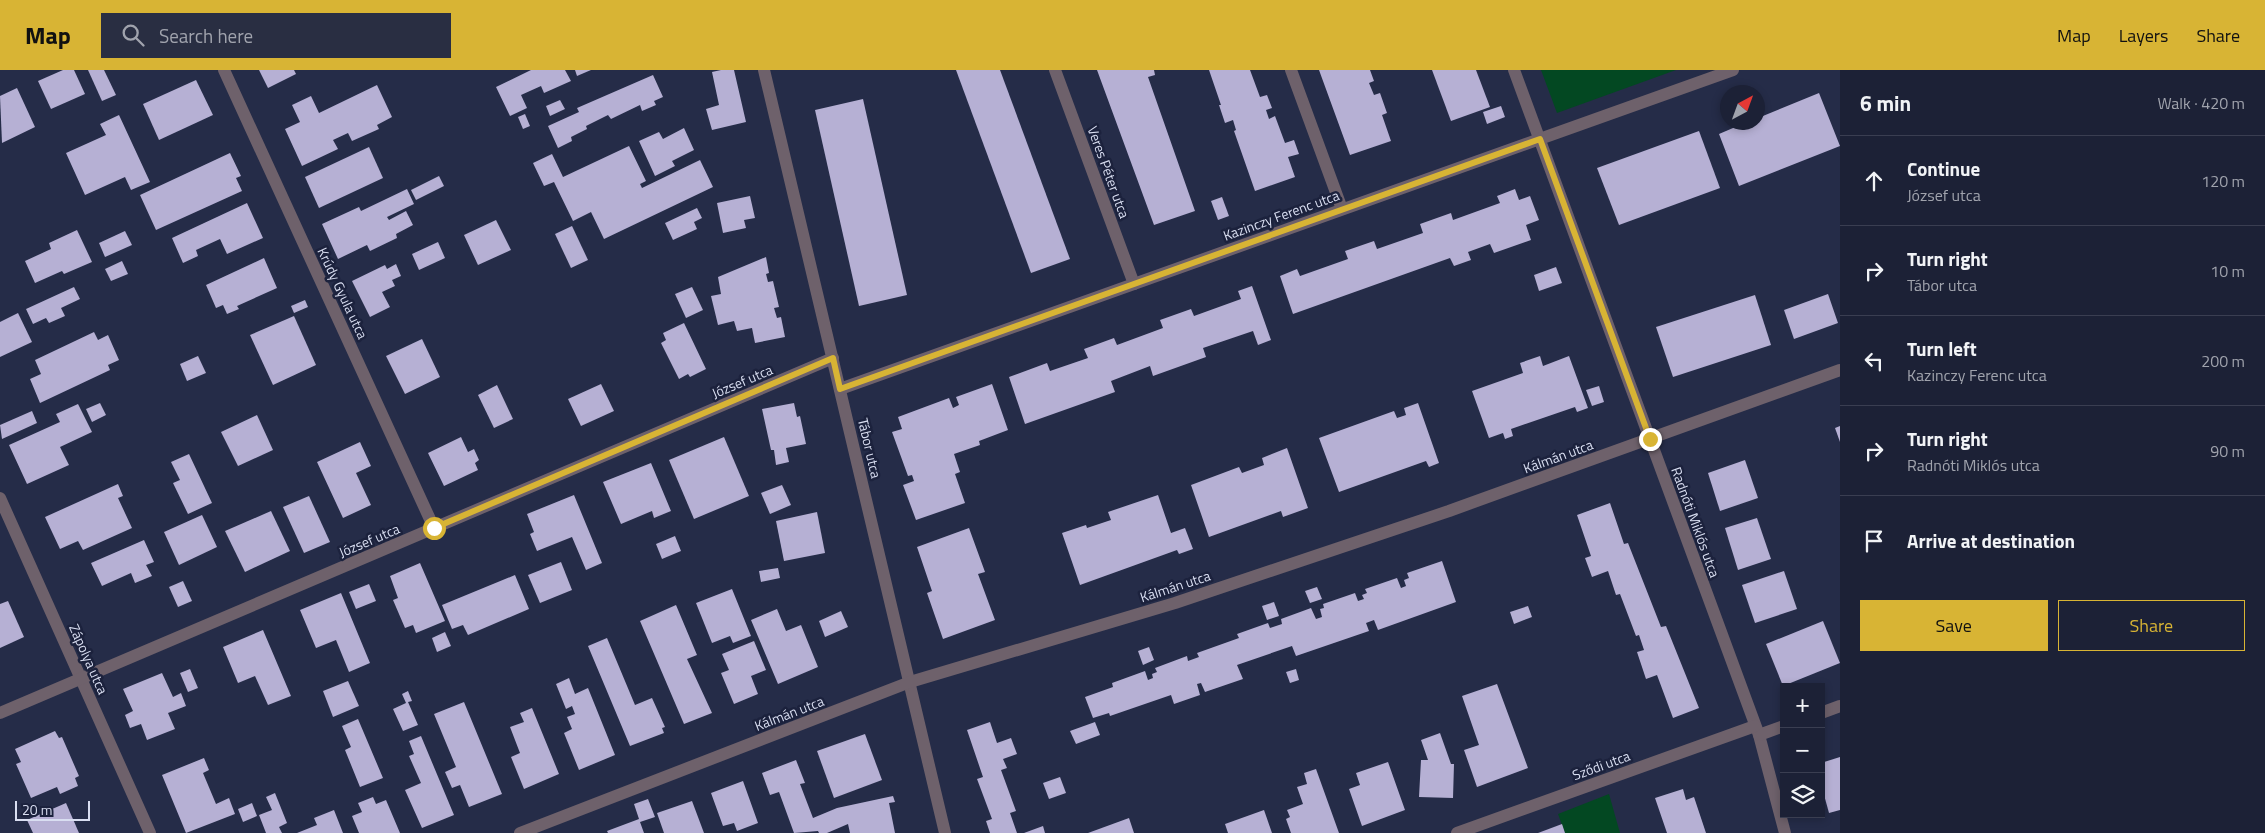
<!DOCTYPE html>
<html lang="en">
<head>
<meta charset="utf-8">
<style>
  body { margin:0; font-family:"Titillium Web",sans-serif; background:#292e42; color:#f1f3f6 }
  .controls { position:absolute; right:15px; bottom:15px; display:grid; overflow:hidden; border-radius:0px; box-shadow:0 2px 8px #0003 }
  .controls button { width:45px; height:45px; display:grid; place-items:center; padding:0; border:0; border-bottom:1px solid #3a3e51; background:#1c2136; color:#f1f3f6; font:25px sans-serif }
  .compass { position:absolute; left:1720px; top:15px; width:45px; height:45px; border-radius:50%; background:#1c2136; box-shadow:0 2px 8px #0003; rotate:41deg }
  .scale { position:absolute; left:15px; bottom:12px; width:75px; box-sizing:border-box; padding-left:5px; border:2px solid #d9def1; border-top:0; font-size:14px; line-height:18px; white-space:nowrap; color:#d9def1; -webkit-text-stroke:4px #1c223d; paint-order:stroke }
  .stop { position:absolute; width:15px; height:15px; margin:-11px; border:4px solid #d8b434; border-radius:50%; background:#fff }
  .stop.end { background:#d8b434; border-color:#fff; box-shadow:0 1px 5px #0008 }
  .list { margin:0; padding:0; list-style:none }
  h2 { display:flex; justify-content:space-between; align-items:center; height:65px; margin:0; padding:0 20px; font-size:21px }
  h2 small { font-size:16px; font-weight:400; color:#a0a3ad }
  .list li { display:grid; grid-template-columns:32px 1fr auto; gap:15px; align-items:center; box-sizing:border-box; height:90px; padding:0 20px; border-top:1px solid #3a3e51 }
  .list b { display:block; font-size:19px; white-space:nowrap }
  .list p { margin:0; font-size:16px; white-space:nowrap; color:#a0a3ad }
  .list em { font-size:16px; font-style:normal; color:#a0a3ad }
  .actions { display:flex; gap:10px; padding:15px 20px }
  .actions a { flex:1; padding:11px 0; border:1px solid #d8b434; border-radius:0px; text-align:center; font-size:18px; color:#d8b434 }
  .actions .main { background:#d8b434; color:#111 }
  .icon { flex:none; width:28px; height:28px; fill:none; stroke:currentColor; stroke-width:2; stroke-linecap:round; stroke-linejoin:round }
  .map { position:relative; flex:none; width:1840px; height:763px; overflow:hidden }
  header { display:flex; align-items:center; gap:30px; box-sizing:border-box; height:70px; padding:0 25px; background:#d8b434; color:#111 }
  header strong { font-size:24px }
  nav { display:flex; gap:28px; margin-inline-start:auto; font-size:18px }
  .search { width:350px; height:45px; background:#292e42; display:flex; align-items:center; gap:12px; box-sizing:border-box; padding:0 18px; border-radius:0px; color:#a0a3ad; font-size:19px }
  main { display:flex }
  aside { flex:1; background:#1c2136 }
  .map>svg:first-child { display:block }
  .green { fill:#034822 }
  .building { fill:#b6b0d4 }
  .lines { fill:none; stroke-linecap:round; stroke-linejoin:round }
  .minor { stroke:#6e616b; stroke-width:12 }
  .route { stroke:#d8b434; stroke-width:6 }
  .labels { text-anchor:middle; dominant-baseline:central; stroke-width:5; stroke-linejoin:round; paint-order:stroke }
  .street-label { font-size:14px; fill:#d9def1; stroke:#1c223d }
</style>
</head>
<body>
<header>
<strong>Map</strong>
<div class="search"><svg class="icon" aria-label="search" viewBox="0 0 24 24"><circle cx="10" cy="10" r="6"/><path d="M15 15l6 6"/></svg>Search here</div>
<nav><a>Map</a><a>Layers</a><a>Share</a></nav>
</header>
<main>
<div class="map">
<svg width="1840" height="763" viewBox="0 0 1840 763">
  <rect width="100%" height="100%" fill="#252c48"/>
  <!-- green -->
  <g class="green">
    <path d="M1541,0H1676L1557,43Z"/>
    <path d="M1609,724L1620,763H1565L1558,744Z"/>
  </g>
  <!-- building -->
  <g class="building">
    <path d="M63,0H74L85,24L51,39L38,11Z"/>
    <path d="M88,0H104L116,25L102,31Z"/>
    <path d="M259,0H294L296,4L268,18Z"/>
    <path d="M531,0H565L571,11L544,23L541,16L521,25L527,38L510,46L496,17Z"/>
    <path d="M575,0H591L577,6Z"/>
    <path d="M721,0H734L746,52L712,60L706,39L719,35L712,2Z"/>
    <path d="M956,0H1000L1070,189L1031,203Z"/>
    <path d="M1097,0H1154L1155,5L1148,7L1195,141L1154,155Z"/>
    <path d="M1209,0H1250L1260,27L1267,25L1272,38L1266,40L1269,49L1275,46L1285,73L1294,70L1299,84L1288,87L1295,107L1255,121L1234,61L1236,60L1233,50L1225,53L1219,35H1221Z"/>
    <path d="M1319,0H1370L1374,11L1369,13L1374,25L1380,23L1387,43L1382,45L1391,71L1350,85Z"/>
    <path d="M1432,0H1476L1490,37L1451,51Z"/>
    <path d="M653,5L663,27L654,31L656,35L642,41L640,35L611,49L608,45L586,56L587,59L571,67L572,71L558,78L548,56L579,42L577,38Z"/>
    <path d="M196,10L213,45L159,70L143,34Z"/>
    <path d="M377,15L392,47L377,55L379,59L352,71L348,63L333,70L338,79L302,96L285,59L300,52L292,35L311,26L319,43Z"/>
    <path d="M17,18L35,57L2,73L0,26Z"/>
    <path d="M1819,23L1840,76L1739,116L1719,64L1747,52H1758V48Z"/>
    <path d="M863,29L907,225L859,236L815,40Z"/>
    <path d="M560,30L565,39L550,46L546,36Z"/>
    <path d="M1501,36L1505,47L1487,54L1483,42Z"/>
    <path d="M525,44L530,56L523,59L518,47Z"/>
    <path d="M119,45L150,112L131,120L125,107L85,125L66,83L106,65L100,54Z"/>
    <path d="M684,58L694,80L672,91L675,96L655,106L639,71L659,62L663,69Z"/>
    <path d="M1699,61L1720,118L1619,155L1597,98Z"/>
    <path d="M629,76L646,111L640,114L642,118L700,90L713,117L604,169L591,142L573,151L554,112L544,116L533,93L552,84L563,107Z"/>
    <path d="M369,77L383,108L319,138L305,107Z"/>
    <path d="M230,83L241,106L236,108L242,121L156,160L140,125Z"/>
    <path d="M439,106L444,116L416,130L411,120Z"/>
    <path d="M407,119L414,134L387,147L389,150L406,141L413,155L396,164L397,168L370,181L367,175L338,189L322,154L359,137L361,141Z"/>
    <path d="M1515,119L1519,130L1530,126L1539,150L1526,155L1531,170L1494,183L1490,174L1468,182L1471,190L1454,196L1450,188L1293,244L1280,206L1297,199L1300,206L1348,189L1345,181L1374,171L1377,179L1423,163L1420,154L1451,143L1453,150L1500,133L1497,126Z"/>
    <path d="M750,126L755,148L744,150L746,158L723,163L717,133Z"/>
    <path d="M1222,127L1229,146L1218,150L1211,131Z"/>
    <path d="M247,133L263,168L227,184L220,169L196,180L198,186L183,193L172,168Z"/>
    <path d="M697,138L702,148L694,152L697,159L673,170L665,153Z"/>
    <path d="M496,150L511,180L478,195L464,165Z"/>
    <path d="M572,156L588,190L571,198L555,164Z"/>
    <path d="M77,160L92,192L64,204L62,201L35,213L25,191L51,179L49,173Z"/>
    <path d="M125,161L132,175L105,187L99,173Z"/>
    <path d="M438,172L445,188L419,200L412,184Z"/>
    <path d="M766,187L769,203L766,204L768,212L773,211L779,237L774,238L777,248L781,247L785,267L755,273L752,258L737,261L734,251L718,255L711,226L721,224L718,207Z"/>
    <path d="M264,188L277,218L237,236L239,239L227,244L223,235L216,238L206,215Z"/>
    <path d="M122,191L128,204L111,211L105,199Z"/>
    <path d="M396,194L401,206L392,210L395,216L382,222L390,237L370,247L352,211L385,195L387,199Z"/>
    <path d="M1556,197L1562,213L1539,221L1534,205Z"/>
    <path d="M1252,216L1271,270L1258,275L1253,261L1203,278L1206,287L1153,306L1150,296L1111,311L1115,322L1025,354L1009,307L1047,293L1050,301L1088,288L1084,279L1114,268L1117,275L1163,258L1160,250L1191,239L1194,246L1241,229L1238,221Z"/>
    <path d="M74,217L80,229L61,238L65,246L49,253L46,248L33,254L26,239Z"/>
    <path d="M692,217L703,240L686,248L675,224Z"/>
    <path d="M1828,224L1838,253L1794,269L1784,240Z"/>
    <path d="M1755,225L1771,275L1673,307L1656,257Z"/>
    <path d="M305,230L308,237L294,243L291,236Z"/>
    <path d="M18,243L32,272L0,287V252Z"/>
    <path d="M294,246L316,295L273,315L250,265Z"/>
    <path d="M684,253L706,299L690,307L688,304L679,309L661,273L666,270L663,263Z"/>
    <path d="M94,262L98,270L108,265L119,290L108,295L110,300L40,333L30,309L41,304L35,290Z"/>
    <path d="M422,269L440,307L405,324L386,286Z"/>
    <path d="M198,286L206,303L187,311L180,294Z"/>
    <path d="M1540,286L1543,296L1569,286L1588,338L1577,342L1575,337L1511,359L1513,366L1505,369L1503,363L1489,368L1472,321L1523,303L1520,293Z"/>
    <path d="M601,314L614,341L581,356L568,329Z"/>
    <path d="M992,314L1008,360L979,371L980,375L954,384L960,402L955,404L965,433L916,450L903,415L914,411L912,405L908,406L892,362L902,359L898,347L949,328L953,338L959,335L956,327Z"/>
    <path d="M497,315L513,349L494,358L478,325Z"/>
    <path d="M1599,316L1604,332L1592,336L1586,320Z"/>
    <path d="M100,333L106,345L92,352L86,339Z"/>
    <path d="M794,333L797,347L800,346L806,374L786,378L789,392L776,395L774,380H771L762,339Z"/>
    <path d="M1418,333L1439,393L1429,397L1426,391L1339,422L1319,368L1394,341L1397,348L1406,345L1404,338Z"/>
    <path d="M78,334L92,362L60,377L69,395L27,414L9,375L60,352L56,344Z"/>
    <path d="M32,341L37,353L2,369L0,355Z"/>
    <path d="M257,345L273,380L238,396L221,362Z"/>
    <path d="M1840,356V372L1835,358Z"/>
    <path d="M461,367L468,382L474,379L479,390L475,393L478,400L444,416L428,383Z"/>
    <path d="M724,367L749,426L694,449L669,390Z"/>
    <path d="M360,372L371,396L356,403L371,435L343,448L317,392Z"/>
    <path d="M1287,378L1308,438L1283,447L1281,441L1209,467L1191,415L1239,397L1242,403L1264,395L1262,388Z"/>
    <path d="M189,384L212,433L188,444L173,413L180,410L171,392Z"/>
    <path d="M1745,390L1758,428L1720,441L1708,403Z"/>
    <path d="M651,393L671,441L654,448L652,441L621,454L603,412Z"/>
    <path d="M118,414L123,426L118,428L132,458L83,480L78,471L60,479L45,447Z"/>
    <path d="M782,415L791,435L770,444L761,423Z"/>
    <path d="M574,425L602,493L586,500L572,467L537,481L530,464L534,462L527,444Z"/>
    <path d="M1158,425L1171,463L1185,458L1193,479L1179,484L1177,480L1080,515L1062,463L1086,455L1087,458L1111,450L1108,442Z"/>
    <path d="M309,426L330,472L304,483L283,437Z"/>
    <path d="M1610,433L1624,474L1628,473L1661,557L1666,556L1699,638L1673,648L1657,605L1646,609L1637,582L1644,580L1639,565L1636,566L1620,524L1616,525L1608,501L1592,507L1585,488L1591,486L1577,445Z"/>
    <path d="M271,441L290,481L245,502L225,461Z"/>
    <path d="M817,442L825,483L784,491L776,451Z"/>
    <path d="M202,445L217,477L179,495L164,462Z"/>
    <path d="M1757,448L1771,489L1738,500L1725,458Z"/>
    <path d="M969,458L985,502L978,504L995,550L943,569L927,523L932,521L917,477Z"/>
    <path d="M675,466L681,481L662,489L656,474Z"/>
    <path d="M144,470L154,492L146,495L152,506L135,513L131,503L102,516L91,493Z"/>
    <path d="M1442,491L1456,532L1378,560L1374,550L1366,553L1369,561L1296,586L1292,576L1237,595L1243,609L1205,622L1201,613L1197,614L1200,625L1174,634L1171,625L1110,646L1109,643L1093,648L1085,627L1113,617L1112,613L1145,601L1148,610L1153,608L1152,604L1157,602L1155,598L1187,586L1188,591L1199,587L1197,583L1239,568L1237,564L1268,553L1270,558L1282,554L1281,549L1311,538L1316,549L1322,547L1320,539L1324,538L1323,534L1355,523L1358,531L1364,529L1362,525L1367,523L1365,519L1397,508L1401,518L1406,516L1404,510L1409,508L1407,503Z"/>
    <path d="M561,492L572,520L540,533L528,505Z"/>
    <path d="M420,493L445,551L416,563L413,555L405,558L393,530L398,528L390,506Z"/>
    <path d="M778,498L780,508L761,512L759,501Z"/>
    <path d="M1784,501L1797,539L1755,553L1742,515Z"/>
    <path d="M515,505L529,539L468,565L463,555L452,559L442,535Z"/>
    <path d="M183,511L192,531L178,537L169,517Z"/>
    <path d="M369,514L376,531L356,539L349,522Z"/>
    <path d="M1317,517L1322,529L1310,533L1305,521Z"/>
    <path d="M732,519L751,566L733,573L730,566L712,573L696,533Z"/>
    <path d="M341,523L370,593L349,602L336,570L316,578L300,540Z"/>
    <path d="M8,531L24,567L0,578V534Z"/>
    <path d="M1274,532L1279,546L1267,550L1262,536Z"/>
    <path d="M676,535L697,585L687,589L712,643L684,654L640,551Z"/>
    <path d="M1528,536L1532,547L1514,554L1510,542Z"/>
    <path d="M777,539L786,561L801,555L818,597L778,614L751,550Z"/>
    <path d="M841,541L848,557L825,567L819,551Z"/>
    <path d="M1823,551L1840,593L1783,616L1766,574Z"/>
    <path d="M263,560L291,626L268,635L255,606L238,613L223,577Z"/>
    <path d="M445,562L451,576L437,582L432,568Z"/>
    <path d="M607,568L635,635L652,628L665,657L662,658L664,663L630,676L588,576Z"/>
    <path d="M754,571L766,600L751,606L758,624L734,634L721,603L729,600L722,584Z"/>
    <path d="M1149,577L1154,590L1143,595L1138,581Z"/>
    <path d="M190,599L198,618L188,622L180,603Z"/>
    <path d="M1296,599L1299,610L1290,613L1286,602Z"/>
    <path d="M162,603L173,627L181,623L186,636L168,643L175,659L147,670L141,654L130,658L125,645L133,641L123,619Z"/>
    <path d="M569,608L575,624L588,618L615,685L579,700L564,663L572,659L567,647L575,644L572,636L566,639L556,614Z"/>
    <path d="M348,611L359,636L333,647L323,621Z"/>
    <path d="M1497,614L1528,698L1477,717L1464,680L1479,675L1462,626Z"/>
    <path d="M408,621L412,631L408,632L418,655L403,661L393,639L406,633L402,624Z"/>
    <path d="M464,632L502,724L469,737L460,715L452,718L445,702L456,697L434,644Z"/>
    <path d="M532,638L559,704L524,719L511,687L520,683L510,657L524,652L520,643Z"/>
    <path d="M358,649L383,708L360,717L345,680L351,677L342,656Z"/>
    <path d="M990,652L997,673L1011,668L1017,684L1003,689L1007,698L1001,700L1016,741L1010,743L1017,763H990L986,751L992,749L977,709L983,707L967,660Z"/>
    <path d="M1095,652L1100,665L1076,674L1070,661Z"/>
    <path d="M55,661L59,668L62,667L79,706L75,708L78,716L60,724L57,717L31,728L16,694L21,692L15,679Z"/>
    <path d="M1440,663L1451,694H1454L1453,728L1419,727L1421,690H1428L1421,670Z"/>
    <path d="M865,664L882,710L834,728L817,681Z"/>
    <path d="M421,666L454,745L422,758L405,720L421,713L409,686L414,684L409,671Z"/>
    <path d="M1840,687V740L1829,743L1821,714V693Z"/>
    <path d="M204,688L209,700L203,703L216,734L229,728L235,744L186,763L162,705Z"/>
    <path d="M796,690L805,713L800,714L813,748L837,738L893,726L895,732L889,733L895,763H850L848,754L827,763H819L818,761L794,763L779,722L770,725L762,703Z"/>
    <path d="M1388,692L1405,740L1362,756L1349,719L1360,715L1356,703Z"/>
    <path d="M1316,699L1339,763H1291L1286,749L1290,747L1287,740L1303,734L1297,717L1307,714L1304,703Z"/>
    <path d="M1060,707L1066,723L1049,729L1043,713Z"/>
    <path d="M743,711L758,753L737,761L734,753L723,756L711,723Z"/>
    <path d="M1683,719L1686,730L1694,727L1706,763H1667L1655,728Z"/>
    <path d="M275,723L287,753L279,757L282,763H266L259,745L272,740L266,727Z"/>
    <path d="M373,727L376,734L386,730L400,763H359L352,746L362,742L358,733Z"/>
    <path d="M648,729L655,747L640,752L644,763H608L607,761L639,749L634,734Z"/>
    <path d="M692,731L704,763H664L657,743Z"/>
    <path d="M66,733L79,763H33L27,750Z"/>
    <path d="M252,733L257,746L243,752L238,739Z"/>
    <path d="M334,740L343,763H297L317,755L314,748Z"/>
    <path d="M1264,740L1272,763H1228L1225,754Z"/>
    <path d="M1129,748L1134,763H1088Z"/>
    <path d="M1562,754L1565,763H1538Z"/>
    <path d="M1043,756L1045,763H1024Z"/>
  </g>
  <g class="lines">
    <!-- minor -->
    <g class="minor">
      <path d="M224,0L434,458"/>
      <path d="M764,0L945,763"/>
      <path d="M1055,0L1134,214"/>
      <path d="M1291,0L1342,139"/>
      <path d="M1514,0L1759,665L1785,763"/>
      <path d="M840,319L1733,0"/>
      <path d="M0,428L150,763"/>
      <path d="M0,643L833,288"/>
      <path d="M1821,643L1840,636"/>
      <path d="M1759,665L1784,656"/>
      <path d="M520,763L910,612L1175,533L1449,441L1840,300"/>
      <path d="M1457,763L1755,656"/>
    </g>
  </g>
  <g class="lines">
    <!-- route -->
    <path class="route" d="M434,458L833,288L840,319L1540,69L1650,369"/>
  </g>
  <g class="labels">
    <!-- street labels -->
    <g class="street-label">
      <text transform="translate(1109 102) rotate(70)">Veres Péter utca</text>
      <text transform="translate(1281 145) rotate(-20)">Kazinczy Ferenc utca</text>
      <text transform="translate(343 223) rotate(65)">Krúdy Gyula utca</text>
      <text transform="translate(742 311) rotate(-23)">József utca</text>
      <text transform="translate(870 378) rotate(77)">Tábor utca</text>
      <text transform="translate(1558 386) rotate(-20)">Kálmán utca</text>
      <text transform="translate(1696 452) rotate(70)">Radnóti Miklós utca</text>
      <text transform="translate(369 470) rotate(-23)">József utca</text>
      <text transform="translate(1175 516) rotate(-18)">Kálmán utca</text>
      <text transform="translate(89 589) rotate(66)">Zápolya utca</text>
      <text transform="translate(789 643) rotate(-21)">Kálmán utca</text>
      <text transform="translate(1601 695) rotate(-20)">Sződi utca</text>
    </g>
  </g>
</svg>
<div class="controls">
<button>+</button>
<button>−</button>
<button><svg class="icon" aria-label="layers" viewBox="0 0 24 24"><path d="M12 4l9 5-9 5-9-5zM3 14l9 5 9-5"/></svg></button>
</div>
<svg class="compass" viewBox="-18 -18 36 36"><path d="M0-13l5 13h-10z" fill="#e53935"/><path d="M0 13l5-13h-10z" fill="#a0a3ad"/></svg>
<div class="scale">20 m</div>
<div class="stop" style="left:434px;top:458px"></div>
<div class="stop end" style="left:1650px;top:369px"></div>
</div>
<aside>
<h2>6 min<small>Walk · 420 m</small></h2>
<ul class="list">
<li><svg class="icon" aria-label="ahead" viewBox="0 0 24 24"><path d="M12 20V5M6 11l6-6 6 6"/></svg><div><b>Continue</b><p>József utca</p></div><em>120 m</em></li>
<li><svg class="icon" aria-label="right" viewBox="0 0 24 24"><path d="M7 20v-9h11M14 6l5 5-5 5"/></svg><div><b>Turn right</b><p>Tábor utca</p></div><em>10 m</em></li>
<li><svg class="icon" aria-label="left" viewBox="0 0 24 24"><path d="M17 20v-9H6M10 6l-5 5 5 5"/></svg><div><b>Turn left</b><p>Kazinczy Ferenc utca</p></div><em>200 m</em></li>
<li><svg class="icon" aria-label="right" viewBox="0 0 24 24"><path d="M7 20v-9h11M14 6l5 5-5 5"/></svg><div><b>Turn right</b><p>Radnóti Miklós utca</p></div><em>90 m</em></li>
<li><svg class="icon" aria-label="arrive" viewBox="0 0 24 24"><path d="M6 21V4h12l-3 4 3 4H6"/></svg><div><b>Arrive at destination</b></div></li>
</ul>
<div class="actions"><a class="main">Save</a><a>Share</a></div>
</aside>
</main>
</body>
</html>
